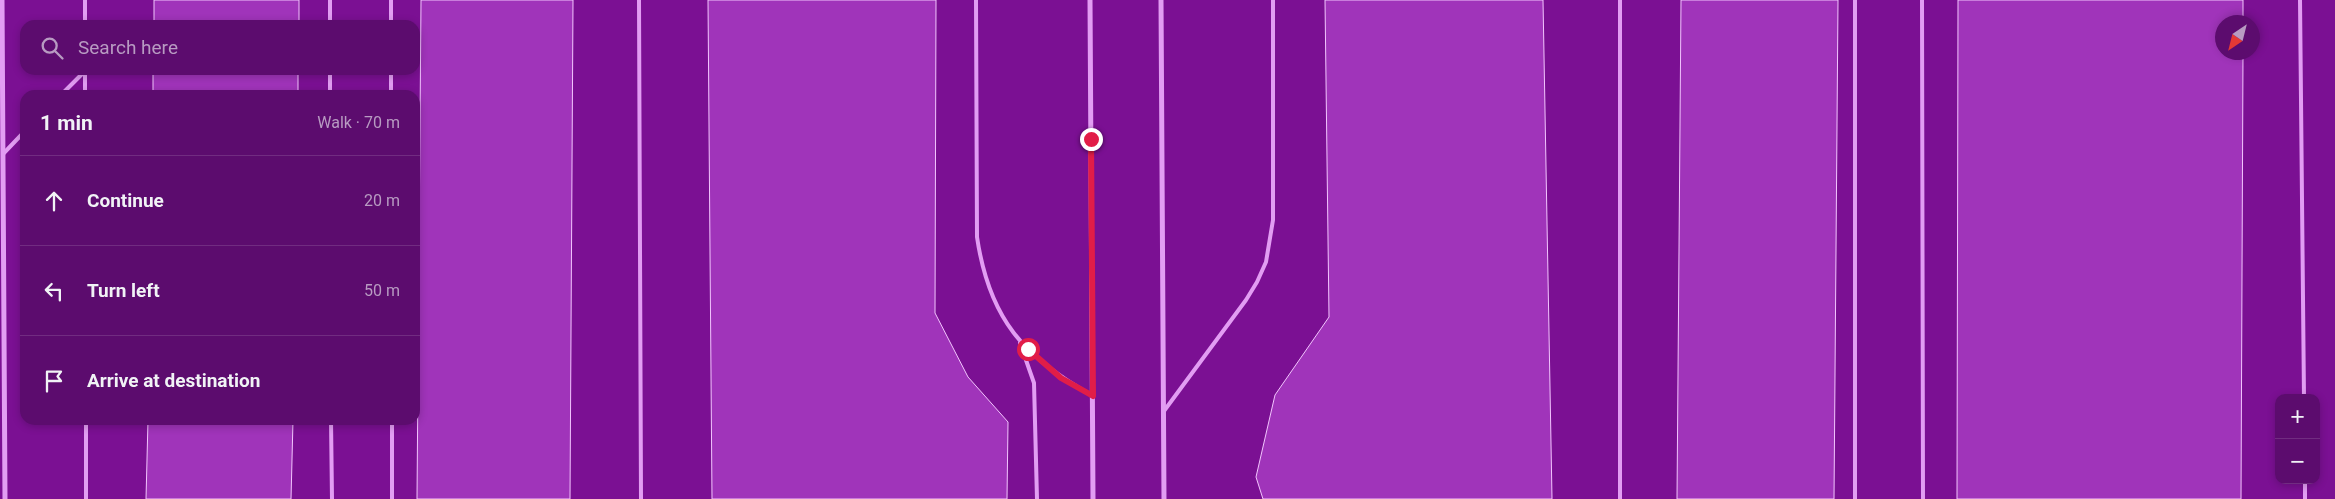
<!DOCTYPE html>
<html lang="en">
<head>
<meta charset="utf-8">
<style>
  body { margin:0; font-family:Roboto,sans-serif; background:#651a76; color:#f1f3f6 }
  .controls { position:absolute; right:15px; bottom:15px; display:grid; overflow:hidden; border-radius:10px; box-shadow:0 2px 8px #0003 }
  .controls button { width:45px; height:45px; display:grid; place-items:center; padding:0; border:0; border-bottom:1px solid #712c81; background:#5c0c6e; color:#f1f3f6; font:25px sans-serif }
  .compass { position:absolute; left:2215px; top:15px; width:45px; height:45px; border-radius:50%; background:#5c0c6e; box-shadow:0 2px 8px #0003; rotate:215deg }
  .stop { position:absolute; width:15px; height:15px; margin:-11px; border:4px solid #e11d48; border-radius:50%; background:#fff }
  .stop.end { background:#e11d48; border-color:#fff; box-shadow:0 1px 5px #0008 }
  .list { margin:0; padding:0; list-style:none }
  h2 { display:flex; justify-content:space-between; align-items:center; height:65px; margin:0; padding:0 20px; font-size:21px }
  h2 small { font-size:16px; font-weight:400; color:#b89bc2 }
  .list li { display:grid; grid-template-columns:32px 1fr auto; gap:15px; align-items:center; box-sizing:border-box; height:90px; padding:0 20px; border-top:1px solid #712c81 }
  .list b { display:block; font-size:19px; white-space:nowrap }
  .list em { font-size:16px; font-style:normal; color:#b89bc2 }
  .icon { flex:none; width:28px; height:28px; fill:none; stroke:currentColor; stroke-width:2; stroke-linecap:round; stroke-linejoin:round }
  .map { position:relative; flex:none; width:2335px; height:499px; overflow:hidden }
  .search { position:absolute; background:#5c0c6e; box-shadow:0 2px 8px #0003; left:20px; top:20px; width:400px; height:55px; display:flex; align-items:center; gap:12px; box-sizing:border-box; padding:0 18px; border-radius:15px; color:#b89bc2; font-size:19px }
  .panel { position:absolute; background:#5c0c6e; box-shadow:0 2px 8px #0003; left:20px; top:90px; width:400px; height:335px; border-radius:15px }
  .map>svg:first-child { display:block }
  .building { fill:#a034ba; stroke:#f2c5fe }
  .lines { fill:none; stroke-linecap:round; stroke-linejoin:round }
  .service { stroke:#e29df3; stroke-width:4 }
  .minor { stroke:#e29df3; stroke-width:5 }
  .route { stroke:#e11d48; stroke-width:6 }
</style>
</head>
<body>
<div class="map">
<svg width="2335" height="499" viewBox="0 0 2335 499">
  <rect width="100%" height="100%" fill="#7b1093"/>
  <!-- building -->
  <g class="building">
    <rect x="154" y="0" width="145" height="25"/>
    <path d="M421,0H573L570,499H417Z"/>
    <path d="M708,0H936L935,313L968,377L1008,422L1007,499H712Z"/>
    <path d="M1325,0H1543L1552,499H1263L1256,477L1275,395L1329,317Z"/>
    <path d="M1681,0H1838L1834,499H1677Z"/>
    <path d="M1958,0H2243V22H2222V52H2243L2241,499H1957Z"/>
    <rect x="153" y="70" width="145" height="25"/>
    <path d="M148,420H293L291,499H146Z"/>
  </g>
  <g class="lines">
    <!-- service -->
    <g class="service">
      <path d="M85,0V25"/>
      <path d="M330,0V25"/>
      <path d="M391,0V25"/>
      <path d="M639,0L641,499"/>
      <path d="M976,0L977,237C989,318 1023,357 1093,396"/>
      <path d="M1620,0V499"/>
      <path d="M1922,0L1923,499"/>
      <path d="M2300,0L2304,398"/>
      <path d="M85,70V95"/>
      <path d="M330,70V95"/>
      <path d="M391,70V95"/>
      <path d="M61,95L85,71"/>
      <path d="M3,154L25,131"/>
      <path d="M1020,343L1034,383L1037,499"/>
      <path d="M1164,411L1246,300L1257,282L1266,262L1273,220V0"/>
      <path d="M86,420V499"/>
      <path d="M331,420L332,499"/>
      <path d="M392,420V499"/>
      <path d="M2305,480V499"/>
      <path d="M1855,499V0"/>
    </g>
    <!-- minor -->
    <g class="minor">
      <path d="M2,0L5,499"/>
      <path d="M1090,0L1093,499"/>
      <path d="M1161,0L1164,499"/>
    </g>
  </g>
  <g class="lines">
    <!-- route -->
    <path class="route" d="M1028,349L1061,378L1093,396L1091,139"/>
  </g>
</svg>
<div class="controls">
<button>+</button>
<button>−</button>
</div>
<svg class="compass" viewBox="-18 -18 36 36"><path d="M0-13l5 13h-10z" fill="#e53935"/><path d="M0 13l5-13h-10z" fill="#b89bc2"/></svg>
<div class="stop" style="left:1028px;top:349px"></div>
<div class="stop end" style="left:1091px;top:139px"></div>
<div class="search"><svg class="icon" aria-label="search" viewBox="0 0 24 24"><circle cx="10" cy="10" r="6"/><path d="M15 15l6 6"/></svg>Search here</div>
<section class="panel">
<h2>1 min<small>Walk · 70 m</small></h2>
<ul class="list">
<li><svg class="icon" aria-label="ahead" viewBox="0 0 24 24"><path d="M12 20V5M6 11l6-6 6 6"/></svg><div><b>Continue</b></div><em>20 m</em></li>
<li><svg class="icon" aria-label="left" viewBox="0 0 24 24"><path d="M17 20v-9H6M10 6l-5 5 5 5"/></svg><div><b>Turn left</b></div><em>50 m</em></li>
<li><svg class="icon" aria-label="arrive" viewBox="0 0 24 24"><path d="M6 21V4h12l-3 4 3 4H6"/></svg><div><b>Arrive at destination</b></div></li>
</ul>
</section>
</div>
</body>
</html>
